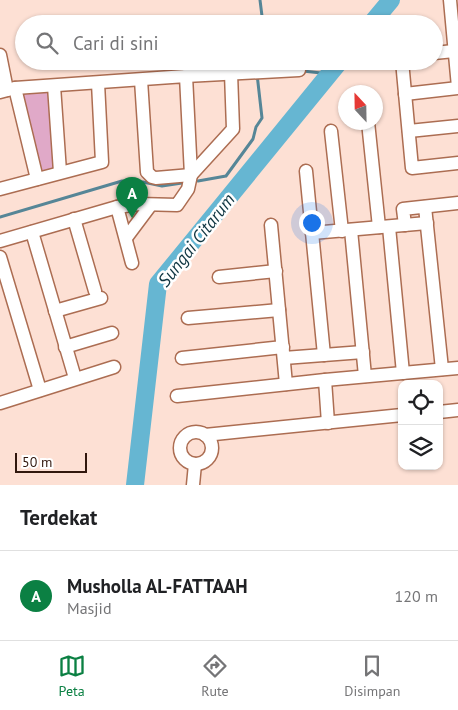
<!DOCTYPE html>
<html lang="id">
<head>
<meta charset="utf-8">
<style>
  body { margin:0; font-family:"PT Sans",sans-serif; background:#f6f6f6; color:#202124 }
  .controls { position:absolute; right:15px; bottom:15px; display:grid; overflow:hidden; border-radius:10px; box-shadow:0 1px 4px #0004 }
  .controls button { width:45px; height:45px; display:grid; place-items:center; padding:0; border:0; border-bottom:1px solid #e0e0e0; background:#fff; color:#202124; font:25px sans-serif }
  .compass { position:absolute; left:338px; top:85px; width:45px; height:45px; border-radius:50%; background:#fff; box-shadow:0 1px 4px #0004; rotate:338deg }
  .scale { position:absolute; left:15px; bottom:12px; width:72px; box-sizing:border-box; padding-left:5px; border:2px solid #31170d; border-top:0; font-size:14px; line-height:18px; white-space:nowrap; color:#31170d; -webkit-text-stroke:4px #fff; paint-order:stroke }
  .you { position:absolute; left:311px; top:222px; width:18px; height:18px; margin:-12px; border:4px solid #fff; border-radius:50%; background:#1a73e8; box-shadow:0 0 0 8px #1a73e833 }
  .badge { display:grid; place-items:center; width:32px; height:32px; border-radius:50%; background:#0b8043; color:#fff; font-size:16px; font-weight:700 }
  .pin { position:absolute; translate:-50% -41px; filter:drop-shadow(0 1px 2px #0008) }
  .pin::after { content:''; position:absolute; top:26px; width:18px; height:15px; background:inherit; clip-path:polygon(0 0,100% 0,50% 100%) }
  .list { margin:0; padding:0; list-style:none }
  h2 { display:flex; justify-content:space-between; align-items:center; height:65px; margin:0; padding:0 20px; font-size:21px }
  h2 small { font-size:16px; font-weight:400; color:#757577 }
  .list li { display:grid; grid-template-columns:32px 1fr auto; gap:15px; align-items:center; box-sizing:border-box; height:90px; padding:0 20px; border-top:1px solid #e0e0e0 }
  .list b { display:block; font-size:19px; white-space:nowrap }
  .list p { margin:0; font-size:16px; white-space:nowrap; color:#757577 }
  .list em { font-size:16px; font-style:normal; color:#757577 }
  .icon { flex:none; width:28px; height:28px; fill:none; stroke:currentColor; stroke-width:2; stroke-linecap:round; stroke-linejoin:round }
  .map { position:relative; flex:none; width:458px; height:485px; overflow:hidden }
  .search { position:absolute; background:#fff; box-shadow:0 1px 4px #0004; left:15px; right:15px; top:15px; height:55px; display:flex; align-items:center; gap:12px; box-sizing:border-box; padding:0 18px; border-radius:28px; color:#757577; font-size:19px }
  .sheet { height:155px; background:#fff }
  nav { display:flex; justify-content:space-around; align-items:center; box-sizing:border-box; height:70px; border-top:1px solid #e0e0e0; background:#fff; font-size:14px; color:#757577 }
  nav a { display:grid; justify-items:center; gap:2px }
  nav .on { color:#0b8043 }
  .map>svg:first-child { display:block }
  .green { fill:#e0a9c8 }
  .lines { fill:none; stroke-linecap:round; stroke-linejoin:round }
  .stream { stroke:#568697; stroke-width:3 }
  .river { stroke:#66b6d2; stroke-width:18 }
  .minor-casing { stroke:#ac6d52; stroke-width:15 }
  .minor { stroke:#fff; stroke-width:12 }
  .labels { text-anchor:middle; dominant-baseline:central; stroke-width:5; stroke-linejoin:round; paint-order:stroke }
  .water-label { font-size:18px; font-style:italic; fill:#103642; stroke:#fff }
</style>
</head>
<body>
<div class="map">
<svg width="458" height="485" viewBox="0 0 458 485">
  <rect width="100%" height="100%" fill="#fde0d4"/>
  <!-- green -->
  <path class="green" d="M54,86L60,172L37,179L15,88Z"/>
  <g class="lines">
    <!-- stream -->
    <g class="stream">
      <path d="M260,0L263,24"/>
      <path d="M256,61L257,68"/>
      <path d="M303,71L330,74"/>
      <path d="M198,181L226,176L253,139L256,127L262,118L257,74"/>
      <path d="M0,217L122,181L143,182L162,186L182,183"/>
    </g>
    <!-- river -->
    <g class="river">
      <path d="M371,24L391,0"/>
      <path d="M135,485L158,284L340,61"/>
    </g>
    <!-- minor casing -->
    <g class="minor-casing">
      <g id="minor">
        <path d="M450,0L458,87"/>
        <path d="M434,53L454,51"/>
        <path d="M0,55L7,90"/>
        <path d="M402,61L412,168L458,163"/>
        <path d="M186,76L299,70"/>
        <path d="M141,80L147,172L152,177L156,178L191,175L233,129L231,73"/>
        <path d="M54,86L60,172"/>
        <path d="M15,88L37,179"/>
        <path d="M0,92L15,88L186,76L191,175L188,189L177,205L139,204L117,207L0,241"/>
        <path d="M405,94L458,88"/>
        <path d="M368,122L379,227"/>
        <path d="M331,131L342,231"/>
        <path d="M409,131L458,126"/>
        <path d="M306,171L324,355"/>
        <path d="M0,189L102,162L98,83"/>
        <path d="M117,207L132,263"/>
        <path d="M425,207L442,369"/>
        <path d="M74,219L95,291"/>
        <path d="M271,225L286,384"/>
        <path d="M405,225L403,209L458,203"/>
        <path d="M389,227L403,373"/>
        <path d="M351,230L365,376"/>
        <path d="M32,232L75,378"/>
        <path d="M312,233L427,223"/>
        <path d="M126,238L150,206"/>
        <path d="M0,257L40,390"/>
        <path d="M219,277L276,271"/>
        <path d="M55,311L101,298"/>
        <path d="M188,318L279,310"/>
        <path d="M65,347L112,333"/>
        <path d="M182,358L283,347"/>
        <path d="M284,358L363,352"/>
        <path d="M325,380L458,368"/>
        <path d="M177,396L325,380L328,423"/>
        <path d="M0,403L114,367"/>
        <path d="M439,412L458,410"/>
        <circle cx="196" cy="448" r="16"/>
        <path d="M205,435L402,415"/>
        <path d="M193,485L195,464"/>
      </g>
    </g>
    <!-- minor -->
    <use href="#minor" class="minor"/>
  </g>
  <g class="labels">
    <!-- water labels -->
    <g class="water-label">
      <text transform="translate(196 240) rotate(-52)">Sungai Citarum</text>
    </g>
  </g>
</svg>
<div class="controls">
<button><svg class="icon" aria-label="locate" viewBox="0 0 24 24"><circle cx="12" cy="12" r="6"/><path d="M12 2v4M12 18v4M2 12h4M18 12h4"/></svg></button>
<button><svg class="icon" aria-label="layers" viewBox="0 0 24 24"><path d="M12 4l9 5-9 5-9-5zM3 14l9 5 9-5"/></svg></button>
</div>
<svg class="compass" viewBox="-18 -18 36 36"><path d="M0-13l5 13h-10z" fill="#e53935"/><path d="M0 13l5-13h-10z" fill="#757577"/></svg>
<div class="scale">50 m</div>
<div class="you"></div>
<div class="pin badge" style="left:132px;top:218px">A</div>
<div class="search"><svg class="icon" aria-label="search" viewBox="0 0 24 24"><circle cx="10" cy="10" r="6"/><path d="M15 15l6 6"/></svg>Cari di sini</div>
</div>
<section class="sheet">
<h2>Terdekat<small></small></h2>
<ul class="list">
<li><span class="badge">A</span><div><b>Musholla AL-FATTAAH</b><p>Masjid</p></div><em>120 m</em></li>
</ul>
</section>
<nav>
<a class="on"><svg class="icon" aria-label="map" viewBox="0 0 24 24"><path d="M3 6l6-2 6 2 6-2v14l-6 2-6-2-6 2zM9 4v14M15 6v14"/></svg>Peta</a>
<a><svg class="icon" aria-label="directions" viewBox="0 0 24 24"><path d="M12 3l9 9-9 9-9-9zM9 14v-3h6M13 9l2 2-2 2"/></svg>Rute</a>
<a><svg class="icon" aria-label="saved" viewBox="0 0 24 24"><path d="M7 4h10v16l-5-4-5 4z"/></svg>Disimpan</a>
</nav>
</body>
</html>
